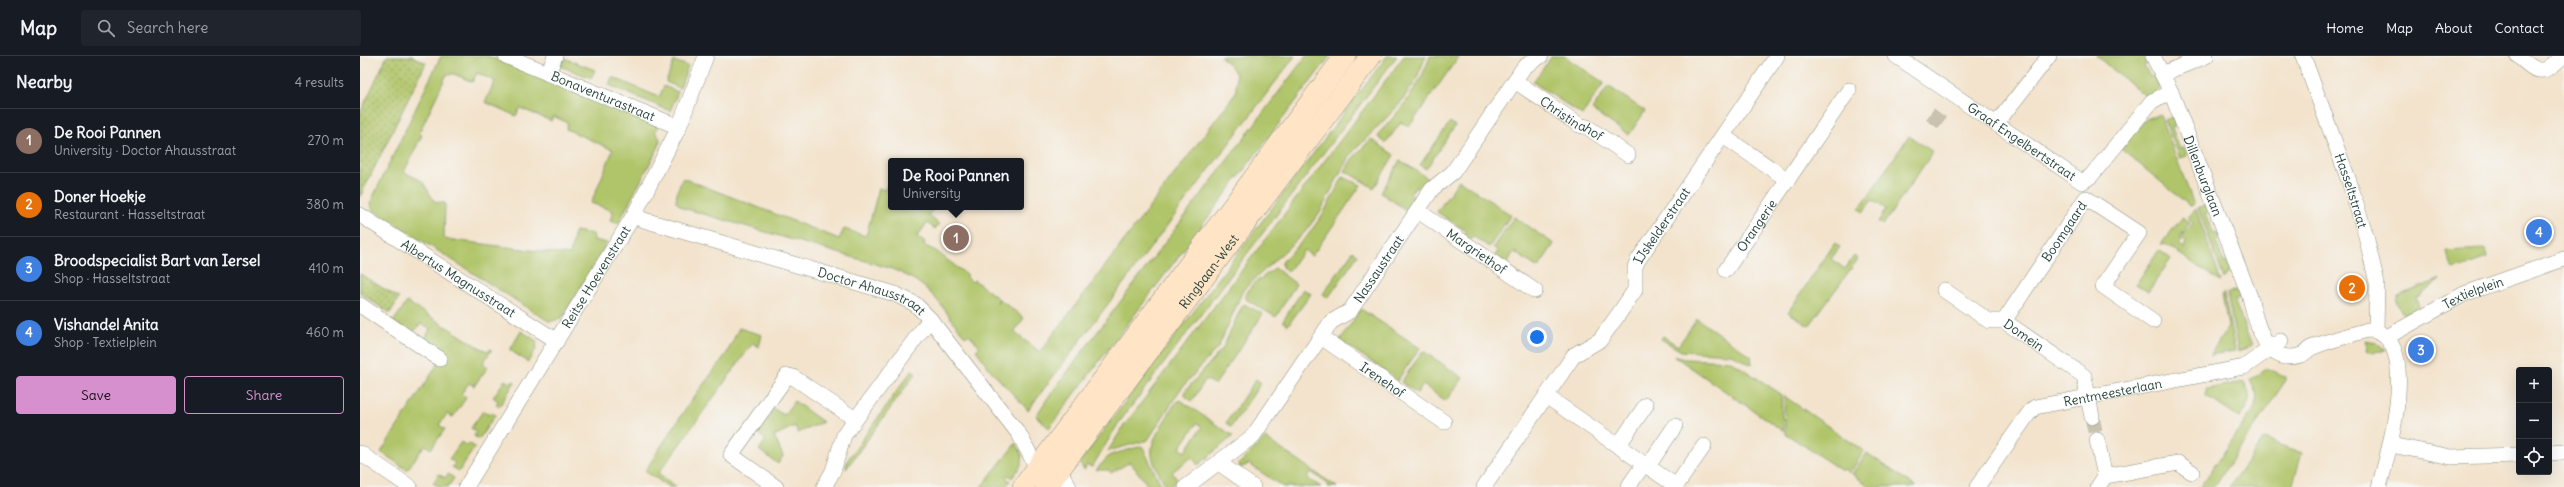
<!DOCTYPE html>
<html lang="en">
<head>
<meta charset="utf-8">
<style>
  body { margin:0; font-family:Delius,sans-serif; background:#20242c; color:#f1f3f6 }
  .controls { position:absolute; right:12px; bottom:12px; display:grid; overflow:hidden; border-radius:4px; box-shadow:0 4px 16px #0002 }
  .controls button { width:36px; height:36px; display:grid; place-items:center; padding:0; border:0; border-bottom:1px solid #363941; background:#171b24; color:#f1f3f6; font:20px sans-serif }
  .you { position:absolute; left:1177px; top:281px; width:14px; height:14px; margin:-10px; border:3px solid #fff; border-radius:50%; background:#1a73e8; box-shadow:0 0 0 6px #1a73e833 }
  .badge { display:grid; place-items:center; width:26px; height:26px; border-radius:50%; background:#d690ce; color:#fff; font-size:13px; font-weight:700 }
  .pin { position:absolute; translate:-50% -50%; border:2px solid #fff; box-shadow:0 1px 4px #0006 }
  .popup { position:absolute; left:528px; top:102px; width:136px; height:52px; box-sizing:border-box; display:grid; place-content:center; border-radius:4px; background:#171b24; filter:drop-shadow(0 1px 3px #0005); font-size:13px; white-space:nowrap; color:#9ea1a6 }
  .popup b { font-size:15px; color:#f1f3f6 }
  .popup::after { content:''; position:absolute; left:50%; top:100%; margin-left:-8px; border:8px solid transparent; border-top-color:#171b24 }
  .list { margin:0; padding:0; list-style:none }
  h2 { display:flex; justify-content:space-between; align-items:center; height:52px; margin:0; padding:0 16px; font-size:17px }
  h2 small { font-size:13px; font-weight:400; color:#9ea1a6 }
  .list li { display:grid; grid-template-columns:26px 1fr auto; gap:12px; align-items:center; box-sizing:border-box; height:64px; padding:0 16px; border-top:1px solid #363941 }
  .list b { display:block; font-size:15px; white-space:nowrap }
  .list p { margin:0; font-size:13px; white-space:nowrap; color:#9ea1a6 }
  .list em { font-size:13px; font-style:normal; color:#9ea1a6 }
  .actions { display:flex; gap:8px; padding:12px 16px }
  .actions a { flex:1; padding:9px 0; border:1px solid #d690ce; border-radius:4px; text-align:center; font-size:14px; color:#d690ce }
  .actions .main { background:#d690ce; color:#111 }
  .icon { flex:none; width:22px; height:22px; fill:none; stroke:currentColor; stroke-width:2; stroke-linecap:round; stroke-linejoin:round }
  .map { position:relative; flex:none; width:2204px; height:431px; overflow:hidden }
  header { display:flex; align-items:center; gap:24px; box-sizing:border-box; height:56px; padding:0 20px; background:#171b24; border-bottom:1px solid #363941 }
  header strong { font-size:19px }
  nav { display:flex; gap:22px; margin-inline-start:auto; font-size:14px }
  .search { width:280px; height:36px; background:#20242c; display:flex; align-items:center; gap:10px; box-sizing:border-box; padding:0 14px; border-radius:4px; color:#9ea1a6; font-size:15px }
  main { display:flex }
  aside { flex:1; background:#171b24 }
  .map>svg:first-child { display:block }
  .green { fill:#b0c569; stroke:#68814e; fill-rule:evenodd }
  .park { fill:url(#park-dots); stroke:#68814e }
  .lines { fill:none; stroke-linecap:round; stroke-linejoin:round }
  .street-tunnel { stroke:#c9c2ae; stroke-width:15; stroke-dasharray:15 8; stroke-linecap:butt }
  .street-casing { stroke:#899080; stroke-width:16 }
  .secondary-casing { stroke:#899080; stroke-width:22 }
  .street { stroke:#fff; stroke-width:15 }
  .secondary { stroke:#ffe4c6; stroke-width:21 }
  .labels { text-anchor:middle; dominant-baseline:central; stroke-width:4; stroke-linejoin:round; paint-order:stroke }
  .street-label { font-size:13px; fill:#1f3d34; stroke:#f6f6f2 }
</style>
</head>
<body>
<header>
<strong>Map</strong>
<div class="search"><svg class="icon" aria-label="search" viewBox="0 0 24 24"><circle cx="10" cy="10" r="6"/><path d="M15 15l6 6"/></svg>Search here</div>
<nav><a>Home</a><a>Map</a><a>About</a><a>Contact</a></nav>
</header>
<main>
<aside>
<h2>Nearby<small>4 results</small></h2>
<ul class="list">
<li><span class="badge" style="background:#8d6e63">1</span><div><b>De Rooi Pannen</b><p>University · Doctor Ahausstraat</p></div><em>270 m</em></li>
<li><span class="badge" style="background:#e8710a">2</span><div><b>Doner Hoekje</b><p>Restaurant · Hasseltstraat</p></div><em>380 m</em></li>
<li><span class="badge" style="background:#3f7fe0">3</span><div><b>Broodspecialist Bart van Iersel</b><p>Shop · Hasseltstraat</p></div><em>410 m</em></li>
<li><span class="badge" style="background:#3f7fe0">4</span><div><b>Vishandel Anita</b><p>Shop · Textielplein</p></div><em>460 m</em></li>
</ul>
<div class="actions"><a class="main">Save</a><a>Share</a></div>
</aside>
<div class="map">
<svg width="2204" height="431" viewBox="0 0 2204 431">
  <defs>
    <pattern id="park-dots" width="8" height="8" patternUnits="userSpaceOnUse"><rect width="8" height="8" fill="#b0c569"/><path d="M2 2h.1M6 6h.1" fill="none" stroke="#8fa157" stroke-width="1.8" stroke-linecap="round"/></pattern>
  </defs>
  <rect width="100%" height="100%" fill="#f6f6f2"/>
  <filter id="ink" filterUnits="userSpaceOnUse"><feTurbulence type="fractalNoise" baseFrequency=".025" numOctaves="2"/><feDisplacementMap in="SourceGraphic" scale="8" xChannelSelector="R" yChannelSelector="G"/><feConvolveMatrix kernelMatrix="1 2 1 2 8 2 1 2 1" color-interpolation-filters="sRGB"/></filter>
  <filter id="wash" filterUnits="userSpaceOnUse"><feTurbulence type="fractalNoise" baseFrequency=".012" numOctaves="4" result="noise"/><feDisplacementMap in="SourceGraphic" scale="16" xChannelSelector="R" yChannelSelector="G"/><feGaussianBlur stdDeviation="0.9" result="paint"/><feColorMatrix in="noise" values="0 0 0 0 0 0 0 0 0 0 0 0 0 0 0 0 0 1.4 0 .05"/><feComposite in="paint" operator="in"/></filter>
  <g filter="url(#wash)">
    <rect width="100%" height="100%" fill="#f3e3cc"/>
    <!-- green -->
    <g class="green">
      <path d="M81,0H128L298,70L295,75L300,83L299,90L258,168L250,165L253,155L231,147L253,94L206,73L208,67L193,60L191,65L160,52L156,60L125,46L135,25L117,17L112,26L92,17L91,19L87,18L59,77L62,79L44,116L62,125L75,146L85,147L84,183L210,199L215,175L233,178L234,184L247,187L202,262L190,266L12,153L11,145Z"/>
      <path d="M860,0H935L668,354L632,316L616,294L620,291L609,278L606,281L602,277C577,245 570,226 526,211L323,152L316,146L317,135L323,122L479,183L484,173L506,180L519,132L525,134L531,118V151H576L568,159L579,168L575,173L567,167L557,181L565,186L563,189L576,195L607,219L606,221L612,226L614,224L639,243L637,247L639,243L664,262L654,276L680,296L875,38C879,17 875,14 860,0Z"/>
      <path d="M946,0H970L689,372L676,360L689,340Z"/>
      <path d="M1027,0H1037L758,368L732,411L727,409L724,414L719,407Z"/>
      <path d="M1044,0H1066L1055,26L1039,49L989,100L960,156L945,176L883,234L859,290L820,334L788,384L748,395L763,371Z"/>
      <path d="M1070,0H1099L1049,71L1041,66L1026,87L1018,81L1019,77C1041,54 1060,31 1070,0Z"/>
      <path d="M1192,0H1204L1244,27L1222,59L1173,26Z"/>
      <path d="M1736,0H1784L1787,7L1784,9L1790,21L1794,20L1800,33L1787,41Z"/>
      <path d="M204,2L235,14L231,22L200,10Z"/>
      <path d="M314,5L328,10L320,32L306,26Z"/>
      <path d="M252,21L299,41L304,30L318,36L310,55L249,29Z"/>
      <path d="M1248,30L1285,55L1269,79L1232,54Z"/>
      <path d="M1800,58L1834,149L1830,150L1761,93L1786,63Z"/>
      <path d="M1812,61L1816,70L1812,72L1820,93L1824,91L1827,100L1820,102L1805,64Z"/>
      <path d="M1090,66L1095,70L1066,113L1060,109Z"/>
      <path d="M1549,80L1573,96L1523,169L1518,166L1526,153L1512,144L1503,156L1499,153Z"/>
      <path d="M1011,83L1034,99L1014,132L985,115L992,103Z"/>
      <path d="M1040,104L1067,122L1060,132L1056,130L1050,138L1054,141L1046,154L1021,137Z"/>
      <path d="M983,121L1001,129L952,200L944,194L928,216L922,211V206L948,179L963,158Z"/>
      <path d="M1099,124L1151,159L1129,191L1113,180L1110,184L1104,179L1106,175L1077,156Z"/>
      <path d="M1846,149L1849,157L1845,158L1853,178L1857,177L1859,184L1856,185L1864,207L1867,205L1870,214L1864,223L1838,152Z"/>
      <path d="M1836,153L1861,226L1805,188H1801L1822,162L1830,167L1819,182L1821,184L1818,188L1824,192L1826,186L1821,182L1833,167L1827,162Z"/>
      <path d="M1154,161L1194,188L1178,212L1154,196L1146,208L1134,201L1138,195L1133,191Z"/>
      <path d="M1475,187L1480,191L1471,203L1485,213L1494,200L1498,203L1449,270L1428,256Z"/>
      <path d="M2125,193L2127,202L2093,214L2086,195Z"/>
      <path d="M1799,194L1811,203L1788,236L1776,228Z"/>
      <path d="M993,195L998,199L968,242L963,238Z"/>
      <path d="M915,212L936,228L916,261L887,244L885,240L892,229Z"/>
      <path d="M2081,223L2056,243L2059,250L2046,260L2040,255L2036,245L2038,240Z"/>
      <path d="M943,233L951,238L928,269L923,265Z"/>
      <path d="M1878,234L1880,241L1874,244L1892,290L1878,295L1867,237Z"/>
      <path d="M1864,237L1875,295L1850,299L1868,271L1862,238Z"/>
      <path d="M47,246L117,290L127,295L132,293L123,307L128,311L114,330L109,327L101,338L106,342L93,361L87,358L79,369L85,373L71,393L65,389L47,414L21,396L83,300L64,285L70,273L61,267L53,277L33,266Z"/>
      <path d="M884,248L903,258L855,329L846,323L832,345L825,340V335L863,292L880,254Z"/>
      <path d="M1001,253L1060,292L1034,329L1029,325L1032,320L980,284Z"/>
      <path d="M1337,263L1391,300L1392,309L1371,298L1321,295L1301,283L1303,280L1318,290Z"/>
      <path d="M379,272L402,279L399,291L393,287L298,418L317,431H309L285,415L328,349L367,297Z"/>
      <path d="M161,275L177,285L176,293L168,306L150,294Z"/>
      <path d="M2005,284L2017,286L2025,295L2008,296Z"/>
      <path d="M1063,295L1103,322L1086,345L1063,329L1057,337L1041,326Z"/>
      <path d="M1314,300L1324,303L1371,305L1421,338L1423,375Z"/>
      <path d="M1907,312L1926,321V324L1854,431H1840L1895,351L1897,339L1890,324Z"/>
      <path d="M552,314L556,317L486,413L487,405Z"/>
      <path d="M896,323L901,327L871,371L866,367Z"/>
      <path d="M145,324L150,328L153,325L155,326L139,351L136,349L138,345L133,341Z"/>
      <path d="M1884,326C1893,341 1889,348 1879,362L1846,340V333Z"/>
      <path d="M1424,340L1504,395L1490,417L1484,413L1482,415L1425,377Z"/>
      <path d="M820,344L873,380L838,409L832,401L812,416L818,425L807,431C787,398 786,394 807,361C810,355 814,347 820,344ZM837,367L842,371L825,396L820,392Z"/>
      <path d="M434,345L463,366L438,377L435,370L414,380L423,400L418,408L399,394L406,384L397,377L414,353L424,359Z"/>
      <path d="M123,355L128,359L131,356L135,359L119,383L114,380L116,376L111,372Z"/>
      <path d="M905,382L912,387L977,431H968L969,429L951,416L947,422L961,431H923L889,408L880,412L879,408Z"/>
      <path d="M1904,383L1942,397L1932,431H1869Z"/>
      <path d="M101,386L107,390L109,387L115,391L99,415L92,411L95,407L89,403Z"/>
      <path d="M656,387C666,404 664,406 652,422L648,419L646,421L650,425L645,431H621Z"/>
      <path d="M782,390L802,431H789L770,406L751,417L749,414H736L750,399Z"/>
      <path d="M1507,397L1556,431H1511L1492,418Z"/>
      <path d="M79,418L85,422L88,418L94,422L88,431H80L73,427Z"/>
    </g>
    <!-- park -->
    <g class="park">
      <path d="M27,0H52L66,7L0,141V57Z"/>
      <path d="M0,218L39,242L30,257L0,237Z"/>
    </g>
  </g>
  <g filter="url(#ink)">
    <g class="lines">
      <!-- street-tunnel -->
      <g class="street-tunnel">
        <path d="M1572,68L1580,57"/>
        <path d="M1732,361L1737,384"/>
      </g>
      <!-- street casing -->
      <g class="street-casing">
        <g id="street">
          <path id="s1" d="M146,0L319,71"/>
          <path id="s2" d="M1536,0L1722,126L1731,120L1792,45L1811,36"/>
          <path id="s3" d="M1793,0L1811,36L1890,241C1896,266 1905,311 1941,299C1945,298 1947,294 1951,292C1968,284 1989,280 2007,274C2064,275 2028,399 2019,431"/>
          <path id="s4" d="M1943,0L1989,125L2006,180L2017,227L2016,274"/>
          <path d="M2158,0C2179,19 2183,19 2203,0"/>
          <path d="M188,18L195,0"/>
          <path d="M1802,18L1846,0"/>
          <path id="s5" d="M1155,25L1219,69L1227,71L1268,99"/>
          <path d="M1636,68L1689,0"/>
          <path d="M1363,80L1428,124"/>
          <path id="s6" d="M1058,155L1175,235"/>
          <path id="s7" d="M0,159L197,285"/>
          <path id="s8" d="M274,159L284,164L535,238L555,248L570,263L659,378L677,412"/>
          <path id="s9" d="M1366,214L1489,34"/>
          <path id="s10" d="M1584,234L1629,265H1644L1724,320L1732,361"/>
          <path d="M0,249L80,303"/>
          <path id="s11" d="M1644,265L1726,142L1779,177L1743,230L1793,265"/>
          <path id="s12" d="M961,281L1084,366"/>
          <path id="s13" d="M2027,281L2104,238L2204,203"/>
          <path d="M1186,340L1316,430L1344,390"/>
          <path d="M1737,384L1745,420"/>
          <path d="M2031,389L2091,401L2159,399"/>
          <path d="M1258,390L1286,349"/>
          <path d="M0,397L50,431"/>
          <path d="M2189,397L2204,396"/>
          <path d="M859,407L893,431"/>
          <path d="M1288,410L1315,370"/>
          <path d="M699,413L709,431"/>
          <path id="s14" d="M106,431L274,159L319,71L346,0"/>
          <path d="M416,431L371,399L427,320L433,321L495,363"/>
          <path d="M464,431L473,415L484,379L570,263"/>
          <path id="s15" d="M826,431L893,380L971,266L990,255L1072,133L1093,116L1164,11L1181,0"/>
          <path id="s16" d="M1124,431L1214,299L1240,284L1258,259L1275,234V211L1278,204L1417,0"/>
          <path d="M1268,431L1284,408"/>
          <path id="s17" d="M1617,431L1669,357L1675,351L1884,311L1921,285"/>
          <path d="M1738,431L1745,420L1818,407L1832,416"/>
        </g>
      </g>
      <!-- secondary casing -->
      <g class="secondary-casing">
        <g id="secondary">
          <path d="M663,431L985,0"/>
          <path id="s18" d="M686,431L1011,0"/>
        </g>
      </g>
      <!-- street -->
      <use href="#street" class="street"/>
      <!-- secondary -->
      <use href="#secondary" class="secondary"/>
    </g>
  </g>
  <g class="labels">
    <!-- street labels -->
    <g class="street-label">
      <text stroke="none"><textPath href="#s1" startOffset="105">Bonaventurastraat</textPath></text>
      <text stroke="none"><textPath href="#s5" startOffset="68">Christinahof</textPath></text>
      <text stroke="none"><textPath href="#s2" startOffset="152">Graaf Engelbertstraat</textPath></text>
      <text stroke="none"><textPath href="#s3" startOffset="130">Dillenburglaan</textPath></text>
      <text stroke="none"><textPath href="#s4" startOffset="143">Hasseltstraat</textPath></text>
      <text stroke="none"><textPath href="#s9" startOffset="54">Orangerie</textPath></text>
      <text stroke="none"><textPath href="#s16" startOffset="323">IJskelderstraat</textPath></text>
      <text stroke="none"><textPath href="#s11" startOffset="108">Boomgaard</textPath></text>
      <text stroke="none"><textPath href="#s6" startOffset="71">Margriethof</textPath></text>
      <text stroke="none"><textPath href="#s15" startOffset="295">Nassaustraat</textPath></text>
      <text stroke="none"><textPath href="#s18" startOffset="270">Ringbaan-West</textPath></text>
      <text stroke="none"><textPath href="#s14" startOffset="247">Reitse Hoevenstraat</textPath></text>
      <text stroke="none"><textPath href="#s7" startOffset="117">Albertus Magnusstraat</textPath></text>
      <text stroke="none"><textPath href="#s8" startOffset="250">Doctor Ahausstraat</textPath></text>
      <text stroke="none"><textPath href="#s13" startOffset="97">Textielplein</textPath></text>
      <text stroke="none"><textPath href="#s10" startOffset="94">Domein</textPath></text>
      <text stroke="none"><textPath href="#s12" startOffset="75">Irenehof</textPath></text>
      <text stroke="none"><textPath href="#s17" startOffset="178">Rentmeesterlaan</textPath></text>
    </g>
  </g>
</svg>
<div class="controls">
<button>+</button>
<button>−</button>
<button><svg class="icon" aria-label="locate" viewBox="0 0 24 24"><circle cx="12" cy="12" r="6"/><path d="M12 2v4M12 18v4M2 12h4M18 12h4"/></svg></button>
</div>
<div class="you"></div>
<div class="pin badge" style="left:596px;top:182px;background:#8d6e63">1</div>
<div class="popup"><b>De Rooi Pannen</b>University</div>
<div class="pin badge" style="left:1992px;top:232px;background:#e8710a">2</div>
<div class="pin badge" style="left:2061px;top:294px;background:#3f7fe0">3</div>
<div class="pin badge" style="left:2179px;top:176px;background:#3f7fe0">4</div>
</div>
</main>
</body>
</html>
